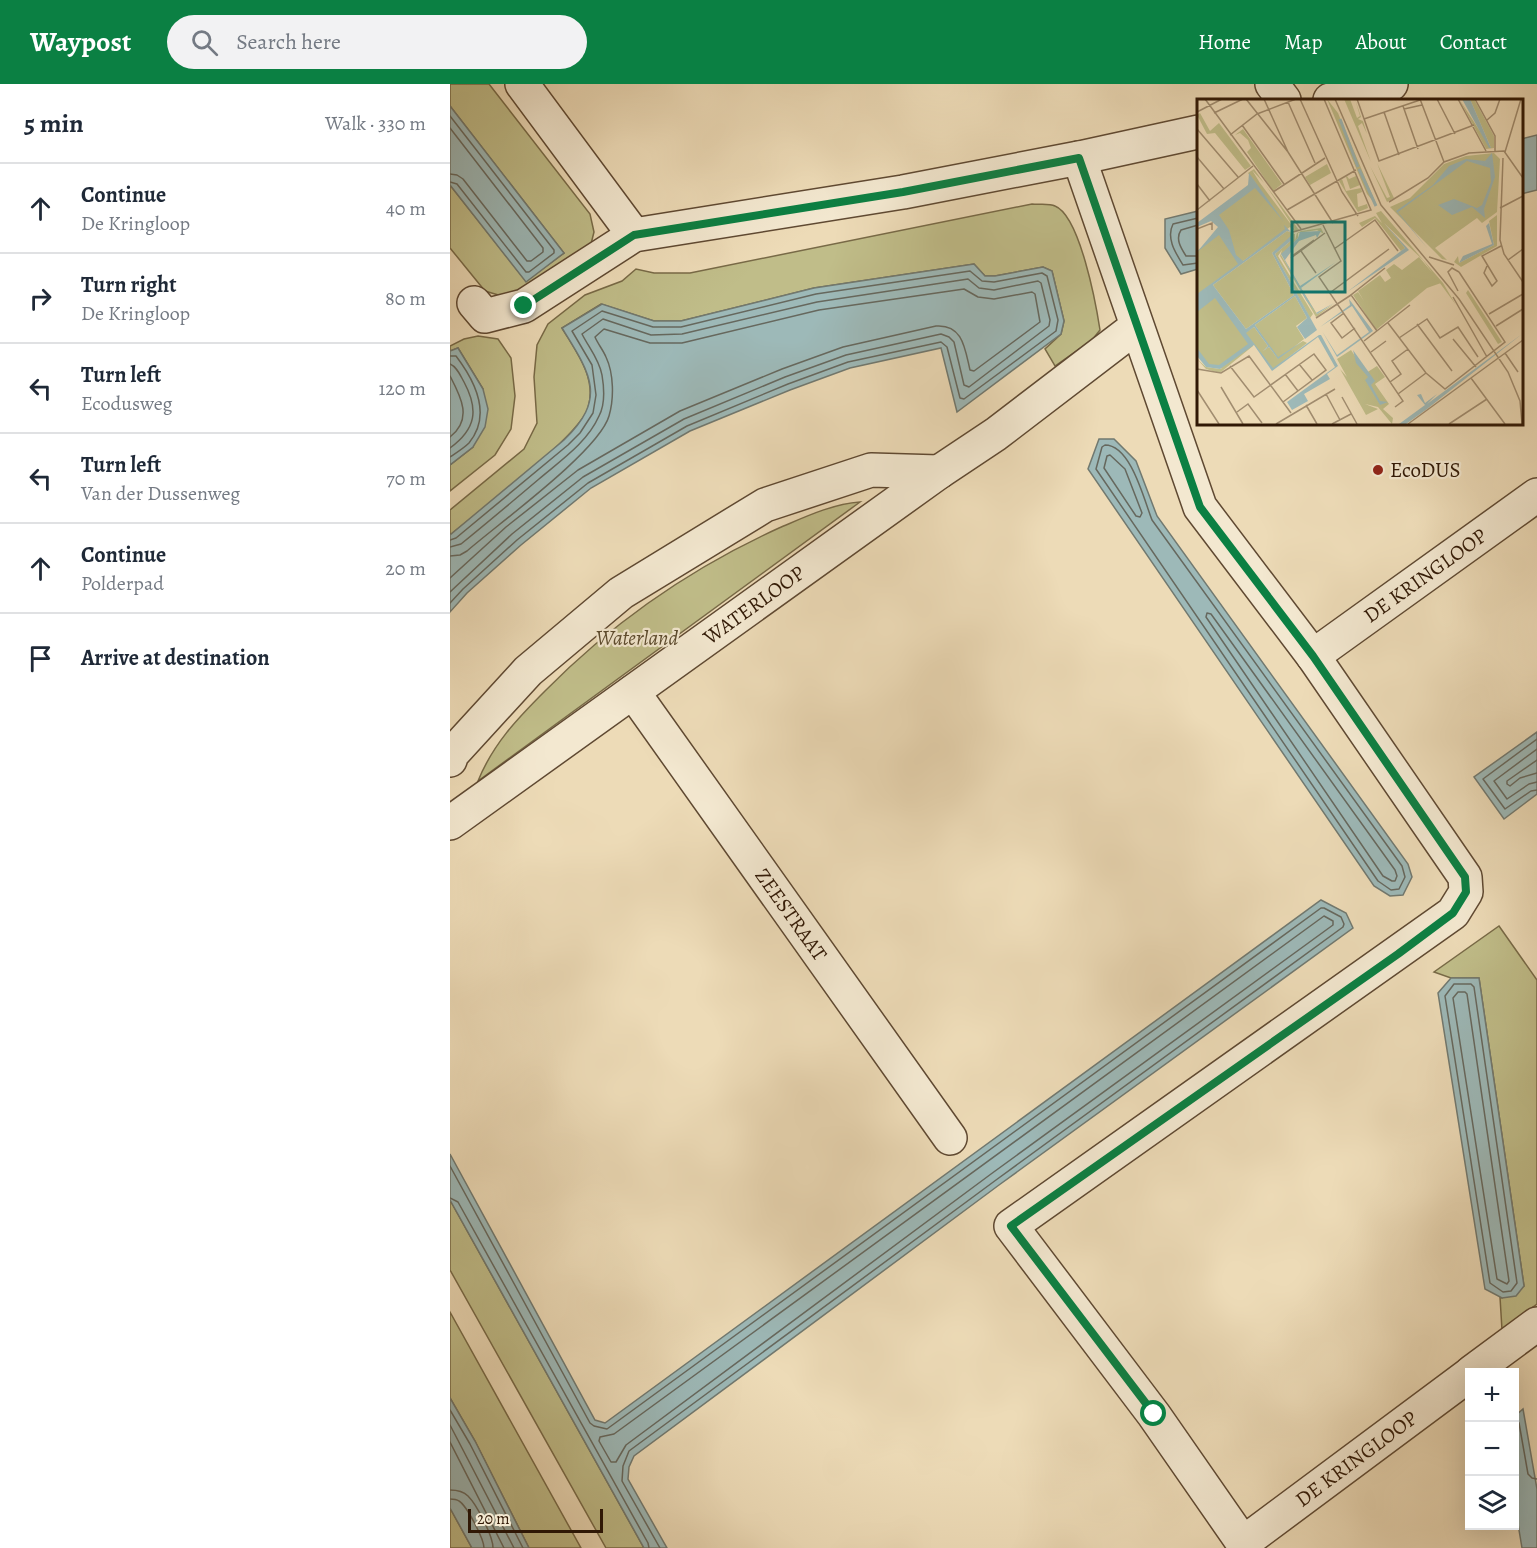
<!DOCTYPE html>
<html lang="en">
<head>
<meta charset="utf-8">
<style>
  body { margin:0; font-family:Alegreya,serif; background:#f2f2f3; color:#1f2937 }
  .controls { position:absolute; right:18px; bottom:18px; display:grid; overflow:hidden; border-radius:0px; box-shadow:0 6px 24px #0002 }
  .controls button { width:54px; height:54px; display:grid; place-items:center; padding:0; border:0; border-bottom:2px solid #e0e1e3; background:#fff; color:#1f2937; font:30px sans-serif }
  .scale { position:absolute; left:18px; bottom:15px; width:135px; box-sizing:border-box; padding-left:6px; border:3px solid #301805; border-top:0; font-size:16px; line-height:21px; white-space:nowrap; color:#301805; -webkit-text-stroke:4px #f3e8d0; paint-order:stroke }
  .stop { position:absolute; width:18px; height:18px; margin:-14px; border:4px solid #0b8043; border-radius:50%; background:#fff }
  .stop.end { background:#0b8043; border-color:#fff; box-shadow:0 2px 6px #0008 }
  .list { margin:0; padding:0; list-style:none }
  h2 { display:flex; justify-content:space-between; align-items:center; height:78px; margin:0; padding:0 24px; font-size:26px }
  h2 small { font-size:20px; font-weight:400; color:#747a83 }
  .list li { display:grid; grid-template-columns:39px 1fr auto; gap:18px; align-items:center; box-sizing:border-box; height:90px; padding:0 24px; border-top:2px solid #e0e1e3 }
  .list b { display:block; font-size:22px; white-space:nowrap }
  .list p { margin:0; font-size:20px; white-space:nowrap; color:#747a83 }
  .list em { font-size:20px; font-style:normal; color:#747a83 }
  .icon { flex:none; width:33px; height:33px; fill:none; stroke:currentColor; stroke-width:2; stroke-linecap:round; stroke-linejoin:round }
  .map { position:relative; flex:none; width:1087px; height:1464px; overflow:hidden }
  header { display:flex; align-items:center; gap:36px; box-sizing:border-box; height:84px; padding:0 30px; background:#0b8043; color:#fff }
  header strong { font-size:28px }
  nav { display:flex; gap:33px; margin-inline-start:auto; font-size:21px }
  .search { width:420px; height:54px; background:#f2f2f3; display:flex; align-items:center; gap:15px; box-sizing:border-box; padding:0 21px; border-radius:33px; color:#747a83; font-size:22px }
  main { display:flex }
  aside { flex:1; background:#fff }
  .map>svg:first-child { display:block }
  .green { fill:#c0bd89; stroke:#786a47; stroke-width:1.5 }
  .water { fill:#9db9b8; stroke:#717970; stroke-width:1.5 }
  .lines { fill:none; stroke-linecap:round; stroke-linejoin:round }
  .shore { stroke:#66685e; stroke-width:1.5 }
  .street-casing { stroke:#5f4932; stroke-width:36 }
  .street { stroke:#f3e8d0; stroke-width:33 }
  .route { stroke:#0b8043; stroke-width:8 }
  .poi-dot { fill:#8f2418; stroke:#f3e8d0; stroke-width:2 }
  .labels { text-anchor:middle; dominant-baseline:central; stroke-width:4.5; stroke-linejoin:round; paint-order:stroke }
  .poi-label { font-size:21px; fill:#301805; stroke:#f3e8d0; text-anchor:start }
  .street-label { font-size:21px; fill:#301805; stroke:#f3e8d0 }
  .park-label { font-size:21px; font-style:italic; fill:#5b4a2d; stroke:#f3e8d0 }
  .inset-river { fill:none; stroke:#9db9b8; stroke-width:3 }
  .inset-road { fill:none; stroke:#a18d70; stroke-width:1.5 }
  .view { fill:#0f766e; fill-opacity:0.15; stroke:#0f766e; stroke-width:3 }
  .inset-edge { fill:none; stroke:#301805; stroke-width:3 }
</style>
</head>
<body>
<header>
<strong>Waypost</strong>
<div class="search"><svg class="icon" aria-label="search" viewBox="0 0 24 24"><circle cx="10" cy="10" r="6"/><path d="M15 15l6 6"/></svg>Search here</div>
<nav><a>Home</a><a>Map</a><a>About</a><a>Contact</a></nav>
</header>
<main>
<aside>
<h2>5 min<small>Walk · 330 m</small></h2>
<ul class="list">
<li><svg class="icon" aria-label="ahead" viewBox="0 0 24 24"><path d="M12 20V5M6 11l6-6 6 6"/></svg><div><b>Continue</b><p>De Kringloop</p></div><em>40 m</em></li>
<li><svg class="icon" aria-label="right" viewBox="0 0 24 24"><path d="M7 20v-9h11M14 6l5 5-5 5"/></svg><div><b>Turn right</b><p>De Kringloop</p></div><em>80 m</em></li>
<li><svg class="icon" aria-label="left" viewBox="0 0 24 24"><path d="M17 20v-9H6M10 6l-5 5 5 5"/></svg><div><b>Turn left</b><p>Ecodusweg</p></div><em>120 m</em></li>
<li><svg class="icon" aria-label="left" viewBox="0 0 24 24"><path d="M17 20v-9H6M10 6l-5 5 5 5"/></svg><div><b>Turn left</b><p>Van der Dussenweg</p></div><em>70 m</em></li>
<li><svg class="icon" aria-label="ahead" viewBox="0 0 24 24"><path d="M12 20V5M6 11l6-6 6 6"/></svg><div><b>Continue</b><p>Polderpad</p></div><em>20 m</em></li>
<li><svg class="icon" aria-label="arrive" viewBox="0 0 24 24"><path d="M6 21V4h12l-3 4 3 4H6"/></svg><div><b>Arrive at destination</b></div></li>
</ul>
</aside>
<div class="map">
<svg width="1087" height="1464" viewBox="0 0 1087 1464">
  <rect width="100%" height="100%" fill="#eddbb7"/>
  <filter id="stains"><feTurbulence type="fractalNoise" baseFrequency=".00333" numOctaves="4"/><feColorMatrix values="0 0 0 0 .2 0 0 0 0 .09 0 0 0 0 .02 0 0 0 .5 -.17"/></filter>
  <radialGradient id="worn" r=".72"><stop offset=".6" stop-color="#630" stop-opacity="0"/><stop offset="1" stop-color="#630" stop-opacity=".3"/></radialGradient>
  <!-- green -->
  <g class="green">
    <path d="M0,0H39L140,130L144,148L139,168L82,210L55,213L35,207L0,164V101L76,197L114,169L0,22Z"/>
    <path d="M582,120C589,121 599,119 605,122C630,132 646,220 650,246L642,256L605,282L595,265L611,250L614,237L602,187L593,183L545,192H535L524,180L364,204L231,237H204L151,220L112,244C127,269 147,294 138,324C129,353 28,428 0,451V426L74,365L87,339L84,293L87,261L98,240L135,211L172,197L186,185L204,189H240Z"/>
    <path d="M28,252L48,255L61,274L65,312L61,345L45,371L0,407V381L23,363L33,305L8,264L0,267V262L14,255Z"/>
    <path d="M410,418L28,697C43,660 67,635 95,607C163,538 241,484 329,444C355,433 382,420 410,418Z"/>
    <path d="M1049,842L1087,896V1220L1052,1246L1050,1213L1052,1214L1074,1202L1029,894H1001L984,888Z"/>
    <path d="M0,1116L194,1464H156L0,1186Z"/>
    <path d="M0,1228L131,1464H79L25,1357L0,1314Z"/>
    <path d="M0,1424L22,1464H0Z"/>
  </g>
  <!-- water -->
  <g class="water">
    <path d="M0,22L114,169L76,198L0,101Z"/>
    <path d="M1087,51V106L1071,110V55Z"/>
    <path d="M748,127V185L731,190L715,164V135Z"/>
    <path d="M524,180L535,192H545L593,183L602,187L614,237L611,250L507,328L491,264L400,284L340,306L240,347L141,404L71,461L17,509L0,528V451L114,356C158,314 140,289 112,244L152,220L204,237H231L364,204Z"/>
    <path d="M8,264L33,305L38,325L35,343L23,363L0,381V267Z"/>
    <path d="M649,355H664L686,377L707,432L958,780L962,793L953,811L940,812L924,802L638,385Z"/>
    <path d="M1087,648V710L1054,735L1024,693Z"/>
    <path d="M871,816L896,829L903,844L549,1101L184,1372L179,1383L178,1395L217,1464H194L0,1116V1070L145,1336L155,1339Z"/>
    <path d="M1001,894H1029L1074,1202L1066,1212L1052,1214L1035,1205L988,909Z"/>
    <path d="M0,1314L25,1357L79,1464H22L0,1424Z"/>
    <path d="M1073,1325L1087,1405V1464H1072L1065,1422V1332Z"/>
  </g>
  <g class="lines">
    <!-- shore -->
    <g class="shore">
      <path d="M0,32L104,166V169L79,188H76L7,100L0,98"/>
      <path d="M0,44L93,164V168L81,177H77L13,95L7,91L0,90"/>
      <path d="M748,134L723,140C716,154 725,168 733,181L748,179"/>
      <path d="M748,141L731,146C725,155 731,164 736,172H748"/>
      <path d="M0,272H6C25,297 42,331 19,359C14,364 6,369 0,373"/>
      <path d="M0,280C7,283 10,291 14,298C29,326 26,345 0,364"/>
      <path d="M0,292C11,313 23,335 0,353"/>
      <path d="M655,361C681,361 694,416 702,436L952,782L955,793L949,805L941,806L928,797L646,385L652,363Z"/>
      <path d="M660,371L675,385L692,429L690,433L686,432L654,384L657,372Z"/>
      <path d="M0,456L6,454L118,361L130,349L143,329L146,311L142,281L122,247L152,227L203,243H231L366,210L520,187L532,197L544,198L592,189L597,192L608,236L606,247L514,315L510,314L497,263L491,258L398,278L338,300L237,342L138,399L67,456L13,505L0,519"/>
      <path d="M0,463L11,460C37,439 63,417 89,395C110,377 137,359 149,332C155,321 154,303 152,291C149,275 139,264 132,250L153,235L201,251L232,250L367,218L518,195L529,204L544,206L588,197L591,199L600,236L599,242L519,303L514,301L504,258L499,253L491,250L396,271L335,293L234,335L133,393L62,450L0,508"/>
      <path d="M0,472L10,471L17,467C48,440 149,367 159,332C164,315 164,290 156,273C153,266 148,260 145,253L154,245L200,259H232L369,226L514,205L528,213L544,215L582,208L585,210L590,238L524,287L520,286C515,265 513,240 486,242L393,263L332,285L230,327L128,386L56,443L0,494"/>
      <path d="M757,529L761,530L945,786L947,792L945,797H942L933,792L756,533Z"/>
      <path d="M1087,655L1033,695L1055,725L1081,707L1087,706"/>
      <path d="M1087,665L1044,697L1057,715L1079,700L1087,698"/>
      <path d="M1087,676L1057,697V700L1060,702L1070,694L1087,689"/>
      <path d="M874,832L883,837V841L541,1090L176,1361L166,1378H161L149,1357L150,1353L164,1350Z"/>
      <path d="M1004,900H1021L1024,903L1067,1199L1061,1207L1053,1208L1040,1199L995,912Z"/>
      <path d="M1008,908H1015L1017,910L1059,1197L1057,1200L1047,1195L1003,914Z"/>
      <path d="M0,1082L140,1339L144,1342L157,1345L871,824H874L891,833L894,840L893,843L546,1096L179,1367L173,1382L172,1397L210,1464"/>
      <path d="M0,1114L8,1118L198,1459L199,1464"/>
      <path d="M0,1326L20,1360L73,1464"/>
      <path d="M1064,1336L1069,1339L1078,1390L1082,1394L1087,1395"/>
      <path d="M0,1341L64,1464"/>
      <path d="M0,1358L54,1464"/>
      <path d="M0,1406C7,1406 13,1407 18,1412C27,1421 43,1452 43,1464"/>
      <path d="M0,1415C4,1415 6,1415 9,1417C17,1422 34,1455 34,1464"/>
    </g>
    <!-- street casing -->
    <g class="street-casing">
      <g id="street">
        <path d="M72,0L184,151"/>
        <path d="M822,0L834,16"/>
        <path d="M880,16L941,0"/>
        <path d="M629,74L750,423L863,572L1015,793L1016,808L1003,829L561,1142L704,1331L793,1459V1464"/>
        <path d="M24,219L35,232L74,222L184,151L453,108L629,74L748,48"/>
        <path id="s1" d="M863,572L1087,411"/>
        <path id="s2" d="M183,608L500,1054"/>
        <path d="M0,676L2,670L78,587L171,509L315,421L421,386L489,388"/>
        <path id="s3" d="M0,739L489,388L546,350L686,243"/>
        <path d="M1022,1288L1087,1240"/>
        <path id="s4" d="M793,1459L1020,1290"/>
      </g>
    </g>
    <!-- street -->
    <use href="#street" class="street"/>
  </g>
  <g class="lines">
    <!-- route -->
    <path class="route" d="M74,222L184,151L453,108L629,74L750,423L863,572L1015,793L1016,808L1003,829L948,870L561,1142L704,1330"/>
  </g>
  <!-- markers -->
  <circle class="poi-dot" cx="928" cy="386" r="6"/>
  <g class="labels">
    <!-- poi labels -->
    <g class="poi-label">
      <text x="940" y="386">EcoDUS</text>
    </g>
    <!-- street labels -->
    <g class="street-label">
      <text stroke="none"><textPath href="#s1" startOffset="138">DE KRINGLOOP</textPath></text>
      <text stroke="none"><textPath href="#s3" startOffset="374">WATERLOOP</textPath></text>
      <text stroke="none"><textPath href="#s2" startOffset="273">ZEESTRAAT</textPath></text>
      <text stroke="none"><textPath href="#s4" startOffset="141">DE KRINGLOOP</textPath></text>
    </g>
    <!-- park labels -->
    <g class="park-label">
      <text x="187" y="554">Waterland</text>
    </g>
  </g>
  <!-- overview -->
  <g transform="translate(747 15)">
    <rect width="326" height="326" fill="#eddbb7"/>
    <path d="M130,0L141,14L180,107L170,95ZM147,0H153L160,19L163,17L158,0L164,18L161,20L166,22L170,35L165,24L161,27L174,63ZM262,0L294,49L273,0H277L297,37V49L289,50ZM3,14L13,32L22,24L54,67L48,71L18,34L10,35L0,16ZM46,30L85,85L76,92L50,53L54,49L51,41L43,34L38,36ZM297,54L303,60L300,113L285,124L280,119L238,149L250,161L245,160L193,108L213,99L247,65L269,57ZM180,64L197,99L190,103L173,67L190,99L193,98ZM130,65L134,74L113,86L108,78ZM57,70L67,84L55,71L63,84L99,132L68,85L102,131L98,133L93,128L13,186L48,234L57,228L71,247L66,252L72,248L81,260L58,226L98,197L110,219L99,227L107,240L97,248L106,242L110,244L76,270L52,239L56,247L24,273H19L9,270L0,260L9,268L23,270L25,269L9,267L0,255V152L23,134L20,116L60,86L51,74ZM150,77L152,80L159,77L163,86L153,90L149,78L145,80L149,92L164,89L165,93L160,95L161,108L170,105L171,109L161,113L142,82ZM184,112L246,184L259,206L226,161L187,124L208,149L204,152L178,119L165,128L162,124L178,117L185,124L179,114ZM300,116V147L264,168L257,163L261,157L262,164L297,146L292,122ZM124,129L127,135L120,131L101,134V139L84,156L120,215L137,205L119,218L83,157L85,151L81,157L116,215L113,219L78,155L96,140L95,138L75,154L97,196L49,230L16,186L90,132L98,135V141L100,134L104,132ZM222,158L244,184L230,189L179,231L156,196L161,193L167,202L161,192L183,176L188,183L194,179L189,171L197,165L205,171ZM271,191L305,243L301,245L269,194ZM154,251L169,274L180,267L188,278L178,285L192,305L186,310L196,319L195,325L181,308L168,305L181,310L169,316L143,270L150,278L140,260Z" fill="#c0bd89"/>
    <path d="M265,0H273L294,49H292ZM295,54L298,78L287,110L288,119L275,108L255,116L241,106L257,100L280,109L285,106L294,83L293,69L270,62L201,113L231,150L199,112L236,86L252,67L269,60L288,62ZM52,74L87,123L58,89L22,116L32,131L39,156L46,162L88,130L87,126L94,133L90,132L16,186L49,230L97,196L75,154L96,135V140L78,155L120,231L108,240L100,228L110,219L98,197L58,226L81,258L106,242L81,260L72,248L66,252L71,247L57,228L49,234L76,269L122,236H124L141,267L130,275L133,280L107,295L111,302L95,311L90,303L138,268L121,238L75,272L57,246L23,270L9,268L0,257V249L12,265L22,266L51,245L18,199L0,213V195L41,165L22,136L0,153L21,128L14,122L0,128V124L51,86ZM187,124L212,151L150,193L208,149ZM292,124L297,146L262,164L266,157L295,145L289,127ZM124,132L120,139L119,136L102,142L88,161L103,187L139,163L104,189L119,214L137,204L120,215L109,201L84,155L101,139L103,133ZM152,200L176,232L140,258L125,232L140,256L172,233L155,207L123,228L153,206ZM325,235L230,310L209,325H202L228,306L220,296L224,295L228,304L240,295L230,305ZM156,251L178,282L174,286L183,302L191,303L183,306L168,281L171,278L159,264Z" fill="#9db9b8"/>
    <path class="inset-river" d="M143,20L161,68M162,70L179,107"/>
    <path class="inset-road" d="M8,0L104,130M49,0L91,53L136,124M67,0L91,53M103,0L145,93L161,117M138,0L184,106L262,200L311,273L323,302L325,325M160,0L182,62L277,26M223,0L247,63M240,0L258,35M261,0L289,52M278,0L298,37V52M91,3L118,64M206,7L221,50M207,10L225,6M0,13L25,0M187,13L202,56M17,14L46,0M167,20L223,1M290,21L298,14L303,0M45,26L87,85M0,30L41,78M33,36L60,15L99,0M308,53L324,0M0,58L27,90M306,59L303,141L307,155L326,183M0,85L13,102M76,93L128,59M192,103L231,79L247,63L272,54L307,52L326,79M303,109L326,97M0,111L56,67M90,111L159,71M126,126L144,162L122,178L206,302L198,308M0,130L15,124V131M96,133L174,111L127,0M137,150L178,121L201,152M104,152L119,174M95,157L117,141M232,158L257,166M94,159L128,134M311,161L326,150M290,167L287,174L295,187L300,182L285,157L304,147M261,192L251,173L255,169L262,173M134,193L192,150M256,198L290,258M147,214L134,224L145,239L158,229M292,215L326,195M119,219L154,196M191,224L229,274L248,290L308,243L262,173M220,225L255,272M299,227L326,210M180,232L154,196L188,169M202,239L230,220L243,239L261,228L281,258M256,240L279,268M167,242L213,206M174,253L189,242M308,254L321,273M102,265L115,281M33,267L57,298L117,255L129,271L86,303M0,270L24,274L52,257L94,314M88,275L101,292M274,279L308,325M193,283L204,275L195,262L211,250M24,288L46,325M0,291L22,325M129,295L143,321M201,295L229,274M145,298L160,325M109,306L120,325M40,313L51,305L65,324M79,325L138,290M135,325L154,315M211,325L326,241M252,325L290,300"/>
    <path class="view" d="M95,123H148V193H95Z"/>
    <rect width="326" height="326" class="inset-edge"/>
  </g>
  <rect width="100%" height="100%" filter="url(#stains)"/>
  <rect width="100%" height="100%" fill="url(#worn)"/>
</svg>
<div class="controls">
<button>+</button>
<button>−</button>
<button><svg class="icon" aria-label="layers" viewBox="0 0 24 24"><path d="M12 4l9 5-9 5-9-5zM3 14l9 5 9-5"/></svg></button>
</div>
<div class="scale">20 m</div>
<div class="stop" style="left:704px;top:1330px"></div>
<div class="stop end" style="left:74px;top:222px"></div>
</div>
</main>
</body>
</html>
